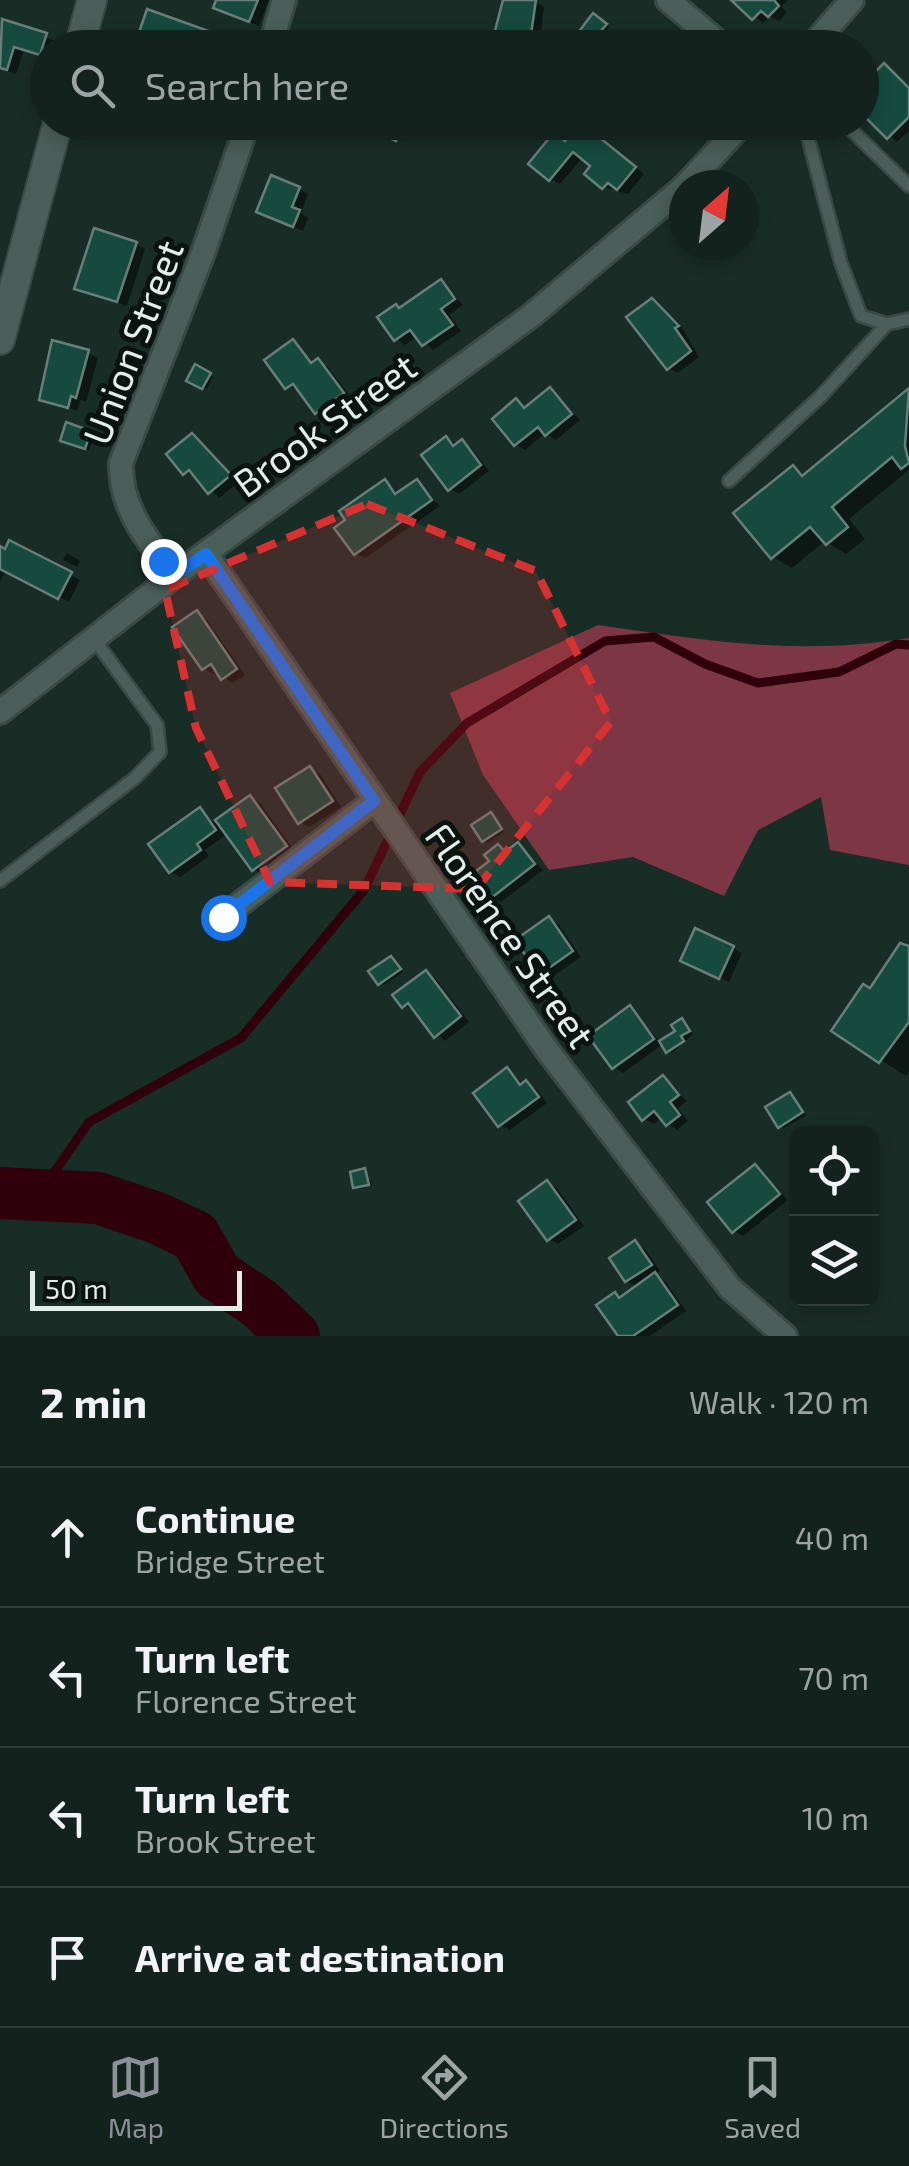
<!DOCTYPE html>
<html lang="en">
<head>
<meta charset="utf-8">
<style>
  body { margin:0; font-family:"Exo 2",sans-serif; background:#202f2a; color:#f1f3f6 }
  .controls { position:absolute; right:30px; bottom:30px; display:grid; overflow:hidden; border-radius:15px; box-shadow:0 5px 15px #0003 }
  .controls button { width:90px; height:90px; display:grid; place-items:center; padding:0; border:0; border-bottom:2px solid #323f3b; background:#13221d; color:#f1f3f6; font:50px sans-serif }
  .compass { position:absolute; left:669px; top:170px; width:90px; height:90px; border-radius:50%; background:#13221d; box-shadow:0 5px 15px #0003; rotate:28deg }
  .scale { position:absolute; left:30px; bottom:25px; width:212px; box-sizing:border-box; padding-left:10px; border:5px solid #e2eeea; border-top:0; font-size:28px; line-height:35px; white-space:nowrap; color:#e2eeea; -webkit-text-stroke:8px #0b1311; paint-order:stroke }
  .stop { position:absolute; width:30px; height:30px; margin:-22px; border:8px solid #1a73e8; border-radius:50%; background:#fff }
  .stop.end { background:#1a73e8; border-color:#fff; box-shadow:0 2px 10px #0008 }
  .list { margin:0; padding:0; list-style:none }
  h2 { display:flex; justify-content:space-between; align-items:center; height:130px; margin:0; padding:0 40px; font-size:42px }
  h2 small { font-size:32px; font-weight:400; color:#9da4a4 }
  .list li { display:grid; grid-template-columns:65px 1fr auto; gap:30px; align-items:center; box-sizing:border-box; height:140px; padding:0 40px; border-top:2px solid #323f3b }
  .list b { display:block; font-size:38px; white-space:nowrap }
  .list p { margin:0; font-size:32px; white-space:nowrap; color:#9da4a4 }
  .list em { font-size:32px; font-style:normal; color:#9da4a4 }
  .icon { flex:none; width:55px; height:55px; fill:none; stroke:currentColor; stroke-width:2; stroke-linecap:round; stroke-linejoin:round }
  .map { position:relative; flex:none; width:909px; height:1336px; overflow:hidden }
  .search { position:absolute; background:#13221d; box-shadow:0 5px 15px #0003; left:30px; right:30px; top:30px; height:110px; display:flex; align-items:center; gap:25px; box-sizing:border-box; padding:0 35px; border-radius:55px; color:#9da4a4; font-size:38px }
  .sheet { height:690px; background:#13221d }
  nav { display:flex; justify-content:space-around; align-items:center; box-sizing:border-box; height:140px; border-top:2px solid #323f3b; background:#13221d; font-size:28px; color:#9da4a4 }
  nav a { display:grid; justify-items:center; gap:5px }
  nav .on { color:#8c9099 }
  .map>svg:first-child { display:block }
  .forest { fill:#7d3744 }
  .shadow { fill:#0007 }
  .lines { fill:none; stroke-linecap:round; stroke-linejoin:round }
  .stream { stroke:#2f000c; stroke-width:9 }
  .river { stroke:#2f000c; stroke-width:52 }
  .building { fill:#164a3f; stroke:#687e78; stroke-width:2.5 }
  .service-casing { stroke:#394944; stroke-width:16 }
  .minor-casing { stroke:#394944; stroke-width:28 }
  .tertiary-casing { stroke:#394944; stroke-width:32 }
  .service { stroke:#4a5f59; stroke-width:11 }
  .minor { stroke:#4a5f59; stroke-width:22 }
  .tertiary { stroke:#4a5f59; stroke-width:28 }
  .route { stroke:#1a73e8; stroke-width:12 }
  .marked { fill:#d73232; fill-opacity:0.2; stroke:#d73232; stroke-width:8; stroke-dasharray:20 12; stroke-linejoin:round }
  .labels { text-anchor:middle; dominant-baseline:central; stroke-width:10; stroke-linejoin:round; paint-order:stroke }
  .street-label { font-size:38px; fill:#e2eeea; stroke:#0b1311 }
</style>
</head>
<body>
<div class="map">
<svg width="909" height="1336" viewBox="0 0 909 1336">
  <rect width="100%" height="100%" fill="#192d27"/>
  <!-- forest -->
  <path class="forest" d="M598,625C709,641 797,656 909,638V865L830,850L821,797L758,830L724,896L633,857L549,870L483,775L450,693Z"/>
  <!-- shadow -->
  <g class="shadow">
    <path d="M218,0H269L259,26L225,12Z"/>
    <path d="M505,0L535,1L544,7L539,48H466L494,45Z"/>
    <path d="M735,0H788L781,7L787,12L779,21L770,16L763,23Z"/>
    <path d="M598,18L609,27L591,48L577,37Z"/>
    <path d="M3,22L56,41L54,48H48V58L24,50L16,74L0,69Z"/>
    <path d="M213,35L223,40L220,48H155Z"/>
    <path d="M884,66L909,87V131L897,142L862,110V89Z"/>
    <path d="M376,122H408L401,141L373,128Z"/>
    <path d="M599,137L644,174L628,194L604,187L594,166L583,157L560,184L551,179L567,143Z"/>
    <path d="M299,189L308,194L301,213L308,218L303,231L268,216Z"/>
    <path d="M136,244L145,249L127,306L77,288Z"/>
    <path d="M441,282L463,305L449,315L461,331L433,350L418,336L405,345L396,339L401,309Z"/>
    <path d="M652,301L678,321L699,357L678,373L668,368Z"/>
    <path d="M293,342L314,364L327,366L352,399L326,418L300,390L287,387Z"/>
    <path d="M88,353L98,358L86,402L80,400L77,411L42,399Z"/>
    <path d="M196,368L213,377L207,389L190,380Z"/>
    <path d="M551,390L580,420L556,440L545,433L525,450L516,444V401L526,407Z"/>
    <path d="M909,391V470L849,519L865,539L846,554L825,541L792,568L773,557L793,468L806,476Z"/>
    <path d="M90,433L94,435L89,450L67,442Z"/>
    <path d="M192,436L239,482L219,498L197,476L184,473Z"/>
    <path d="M446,439L471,448L489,471L459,494L450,489Z"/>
    <path d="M385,482L399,494L417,482L440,506L365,558L355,553Z"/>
    <path d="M10,543L80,580L69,602L6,570L0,582V549L6,552Z"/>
    <path d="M67,553L80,561L77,567L63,560Z"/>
    <path d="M197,613L206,619L245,675L232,683L218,671L213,674L204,668Z"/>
    <path d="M310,769L320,774L341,807L309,827L300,822Z"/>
    <path d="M250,798L260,803L295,852L263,875L254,869L228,833L205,850L209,856L180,877L170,871L200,810L215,823Z"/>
    <path d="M491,815L504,832L487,843L484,840Z"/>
    <path d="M518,845L543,870L501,902L492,897V861L498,847L508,852Z"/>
    <path d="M549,919L559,925L581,957L551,978L541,973Z"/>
    <path d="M733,948L742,953L729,982L692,965Z"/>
    <path d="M909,950V1072L906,1076L834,1030Z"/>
    <path d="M392,958L403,972L384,985L380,983Z"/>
    <path d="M426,973L436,979L469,1022L445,1041L415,1009L404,1006Z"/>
    <path d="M630,1008L661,1043L679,1032L682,1021L693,1034L672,1053L663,1044L623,1073L614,1067Z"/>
    <path d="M507,1070L524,1085L536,1089L547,1103L510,1130L500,1125Z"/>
    <path d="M663,1078L687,1101L678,1108L688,1121L677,1130L662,1118L654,1124L644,1119Z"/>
    <path d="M790,1095L806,1115L784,1128L780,1126Z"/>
    <path d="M756,1167L788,1200L743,1236L734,1231Z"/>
    <path d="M365,1171L372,1186L360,1189L356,1187Z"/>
    <path d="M547,1183L557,1188L584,1226L558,1244L549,1239Z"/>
    <path d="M635,1243L645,1249L660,1271L654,1275L665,1281L686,1311L650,1336H621L615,1295L622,1299L638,1287L627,1281Z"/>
  </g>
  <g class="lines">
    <!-- stream -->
    <path class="stream" d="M40,1193L89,1122L241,1038L364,890L420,772L467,723L605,641L654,637L705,664L758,683L839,672L896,644L909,645"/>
    <!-- river -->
    <path class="river" d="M0,1193L98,1198L157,1218L195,1236L217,1275L259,1303L294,1336"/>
  </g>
  <!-- building -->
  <g class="building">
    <path d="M216,0H258L249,22L213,8Z"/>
    <path d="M503,0H536L529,48H464L465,38L492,42Z"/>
    <path d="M731,0H774L779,6L768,17L761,11L752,20Z"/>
    <path d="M147,9L214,33L209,48H155L136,41Z"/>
    <path d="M593,13L607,24L586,48L574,38Z"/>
    <path d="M2,19L47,33L40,55L14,47L7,70L0,68Z"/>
    <path d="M884,63L909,88V117L887,139L862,114V85Z"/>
    <path d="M373,122H404L396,141L370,129Z"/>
    <path d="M575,129L584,136L589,129L636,167L617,190L608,183L602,189L584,174L590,166L573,152L549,181L528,164L554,132L565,141Z"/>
    <path d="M271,175L300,187L292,207L300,210L293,227L256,212Z"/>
    <path d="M94,228L137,242L117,302L74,289Z"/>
    <path d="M441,279L455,299L441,309L453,325L422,346L410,330L394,341L377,317L396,304L399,308Z"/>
    <path d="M652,298L679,326L675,328L691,351L667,370L626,317Z"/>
    <path d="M293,339L311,363L318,358L344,393L315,414L293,384L285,389L264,360Z"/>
    <path d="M52,340L89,350L76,398L71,396L68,408L39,400Z"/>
    <path d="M195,364L211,373L202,389L186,381Z"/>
    <path d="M550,387L572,414L545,436L538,427L514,446L492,419L516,398L524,408Z"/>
    <path d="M909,388L905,446L909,463L901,469L892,457L832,507L848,527L826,545L810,527L771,559L733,513L793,465L802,476Z"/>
    <path d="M66,422L91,431L85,449L60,441Z"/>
    <path d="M192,433L231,475L208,494L189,470L183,475L166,454Z"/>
    <path d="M446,436L453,446L462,439L481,465L448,491L421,455Z"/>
    <path d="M385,479L395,494L417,479L432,500L354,555L334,528L345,520L339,511Z"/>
    <path d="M9,540L72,572L58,599L0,569V546L5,549Z"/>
    <path d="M197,610L237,669L221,680L211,664L202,670L172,627Z"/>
    <path d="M310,766L333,801L298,824L275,788Z"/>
    <path d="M250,795L287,846L252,871L215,820Z"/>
    <path d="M200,807L216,830L197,844L201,850L169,873L148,844Z"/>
    <path d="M491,812L502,829L482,842L471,825Z"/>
    <path d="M518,842L535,864L490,899L471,875L489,861L484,855L498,844L505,852Z"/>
    <path d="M549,916L573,951L539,975L515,940Z"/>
    <path d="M695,928L734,946L719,979L680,961Z"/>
    <path d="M900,943L909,946V1022L879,1063L831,1031L863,984L870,988Z"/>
    <path d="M391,956L401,969L378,985L368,971Z"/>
    <path d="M426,970L461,1016L434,1038L408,1003L402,1008L392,995Z"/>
    <path d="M630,1005L654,1039L612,1069L588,1036Z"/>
    <path d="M682,1018L690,1031L681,1036L684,1041L666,1053L659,1041L675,1031L671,1025Z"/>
    <path d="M507,1067L520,1085L526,1080L539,1097L498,1127L473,1093Z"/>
    <path d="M663,1075L679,1095L670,1102L680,1115L666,1126L654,1111L642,1121L628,1102Z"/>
    <path d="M790,1092L803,1112L778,1128L765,1107Z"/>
    <path d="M755,1164L780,1194L732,1233L707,1202Z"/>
    <path d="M365,1168L369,1185L353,1188L350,1172Z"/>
    <path d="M547,1180L576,1220L547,1241L518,1201Z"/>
    <path d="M635,1240L652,1265L625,1282L609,1258Z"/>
    <path d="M655,1272L678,1305L633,1336H618L596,1305L615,1292L619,1298Z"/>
  </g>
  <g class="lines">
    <!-- service casing -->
    <g class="service-casing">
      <g id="service">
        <path d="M804,122L841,263L861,316L887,324L909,319"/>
        <path d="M843,122L909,186"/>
        <path d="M729,481L821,396L887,324"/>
        <path d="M0,881L135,778L160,752L157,725L94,639"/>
      </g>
    </g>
    <!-- minor casing -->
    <g class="minor-casing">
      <g id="minor">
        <path d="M668,0L725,48"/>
        <path d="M270,48L284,0"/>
        <path d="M810,48L852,0"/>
        <path d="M686,185L744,122"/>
        <path d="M206,554L547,1050L730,1288L785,1336"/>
        <path d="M174,576C148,540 120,509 121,463L203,253L248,122"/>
        <path d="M0,712L174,576L532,315L684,187"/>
        <path d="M223,917L374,801"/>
      </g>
    </g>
    <!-- tertiary casing -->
    <g class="tertiary-casing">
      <g id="tertiary">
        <path d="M79,48L92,0"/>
        <path d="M0,340L58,122"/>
      </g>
    </g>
    <!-- service -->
    <use href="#service" class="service"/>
    <!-- minor -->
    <use href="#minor" class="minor"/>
    <!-- tertiary -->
    <use href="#tertiary" class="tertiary"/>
  </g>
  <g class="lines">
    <!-- route -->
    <path class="route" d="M163,561L174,576L206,554L374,801L223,917"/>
  </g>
  <!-- marked area -->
  <path class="marked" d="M367,504L536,571L611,722L476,889L270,882L196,728L165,590Z"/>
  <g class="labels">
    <!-- street labels -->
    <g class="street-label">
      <text transform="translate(132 342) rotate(-69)">Union Street</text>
      <text transform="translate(324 424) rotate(-36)">Brook Street</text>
      <text transform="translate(511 935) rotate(55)">Florence Street</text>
    </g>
  </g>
</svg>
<div class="controls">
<button><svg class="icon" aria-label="locate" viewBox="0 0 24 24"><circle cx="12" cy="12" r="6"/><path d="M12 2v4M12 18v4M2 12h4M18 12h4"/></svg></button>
<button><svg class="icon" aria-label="layers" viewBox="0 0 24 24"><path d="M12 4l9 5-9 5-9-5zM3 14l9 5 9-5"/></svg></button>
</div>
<svg class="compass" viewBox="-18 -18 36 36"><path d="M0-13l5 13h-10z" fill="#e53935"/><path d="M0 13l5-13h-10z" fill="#9da4a4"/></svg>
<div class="scale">50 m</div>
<div class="stop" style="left:223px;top:917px"></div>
<div class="stop end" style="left:163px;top:561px"></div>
<div class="search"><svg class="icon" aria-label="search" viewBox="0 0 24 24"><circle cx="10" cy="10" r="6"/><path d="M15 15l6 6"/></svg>Search here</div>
</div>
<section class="sheet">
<h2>2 min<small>Walk · 120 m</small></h2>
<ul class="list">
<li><svg class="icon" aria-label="ahead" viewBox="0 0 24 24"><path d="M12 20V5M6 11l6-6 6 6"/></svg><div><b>Continue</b><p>Bridge Street</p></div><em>40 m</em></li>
<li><svg class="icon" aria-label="left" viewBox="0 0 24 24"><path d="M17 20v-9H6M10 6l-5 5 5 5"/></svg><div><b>Turn left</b><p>Florence Street</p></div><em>70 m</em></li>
<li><svg class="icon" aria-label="left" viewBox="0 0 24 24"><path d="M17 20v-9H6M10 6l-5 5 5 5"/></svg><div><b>Turn left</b><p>Brook Street</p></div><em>10 m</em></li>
<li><svg class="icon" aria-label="arrive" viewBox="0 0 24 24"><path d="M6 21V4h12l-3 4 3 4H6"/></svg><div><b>Arrive at destination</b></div></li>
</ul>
</section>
<nav>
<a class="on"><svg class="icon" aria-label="map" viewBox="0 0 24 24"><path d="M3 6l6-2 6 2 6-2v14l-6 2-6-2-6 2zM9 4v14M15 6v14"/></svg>Map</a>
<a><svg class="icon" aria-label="directions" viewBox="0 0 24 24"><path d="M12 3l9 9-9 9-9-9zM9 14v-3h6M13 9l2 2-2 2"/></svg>Directions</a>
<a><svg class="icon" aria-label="saved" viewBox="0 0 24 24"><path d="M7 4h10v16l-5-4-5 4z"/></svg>Saved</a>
</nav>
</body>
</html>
